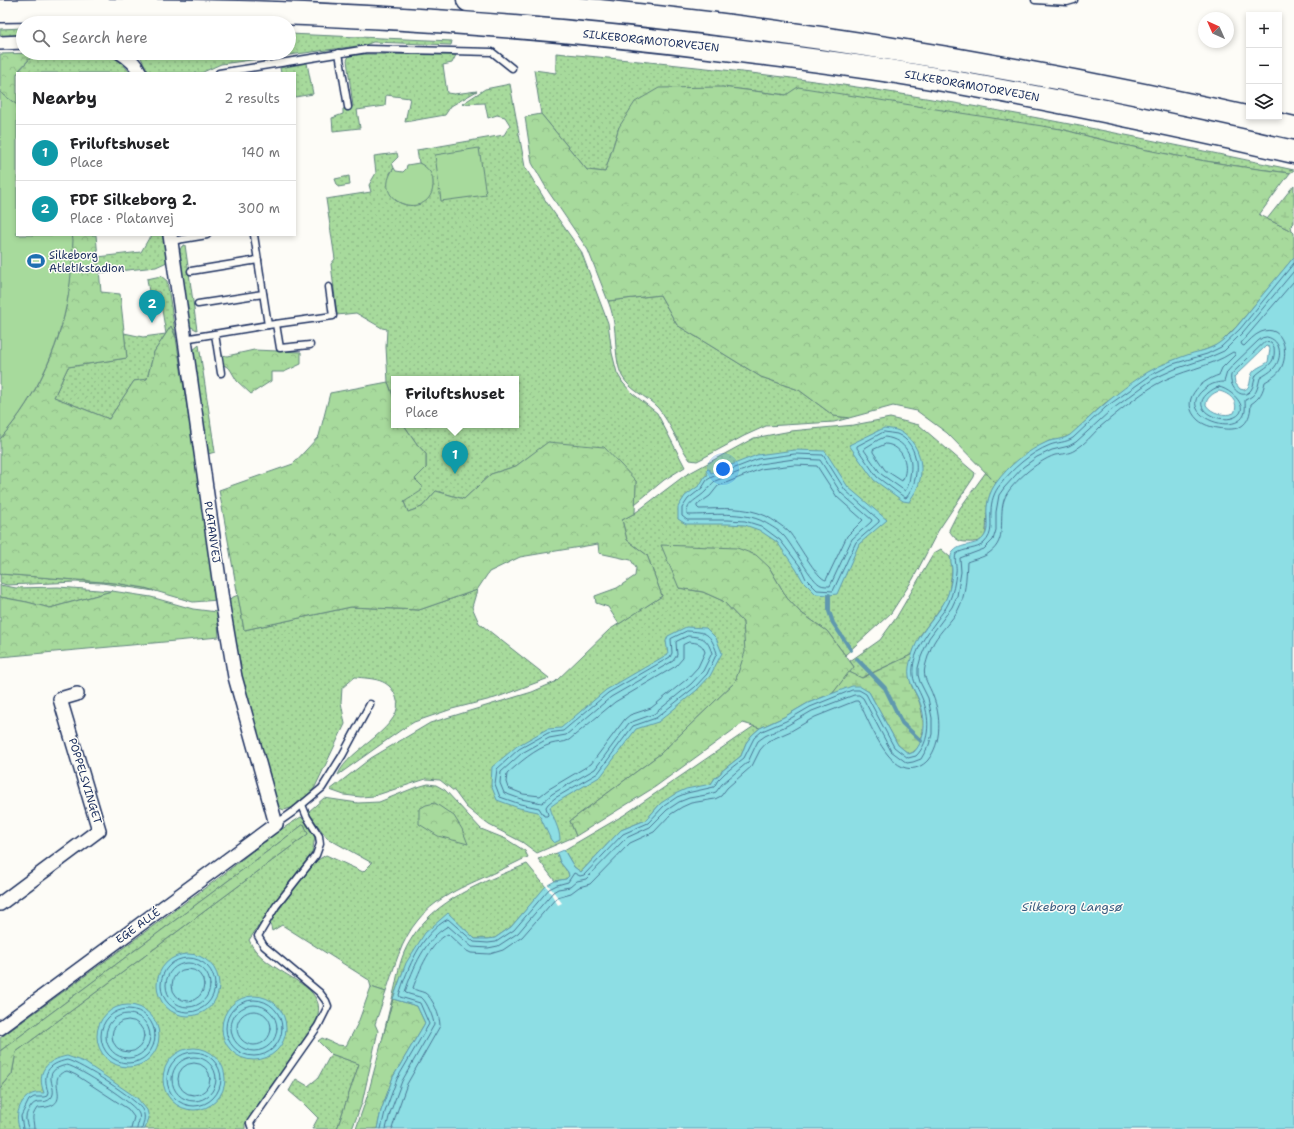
<!DOCTYPE html>
<html lang="en">
<head>
<meta charset="utf-8">
<style>
  body { margin:0; font-family:"Shantell Sans",sans-serif; background:#f6f6f6; color:#202124 }
  .controls { position:absolute; right:12px; top:12px; display:grid; overflow:hidden; border-radius:0px; box-shadow:0 2px 6px #0003 }
  .controls button { width:36px; height:36px; display:grid; place-items:center; padding:0; border:0; border-bottom:1px solid #e0e0e0; background:#fff; color:#202124; font:20px sans-serif }
  .compass { position:absolute; left:1198px; top:12px; width:36px; height:36px; border-radius:50%; background:#fff; box-shadow:0 2px 6px #0003; rotate:315deg }
  .you { position:absolute; left:723px; top:469px; width:14px; height:14px; margin:-10px; border:3px solid #fff; border-radius:50%; background:#1a73e8; box-shadow:0 0 0 6px #1a73e833 }
  .badge { display:grid; place-items:center; width:26px; height:26px; border-radius:50%; background:#d93025; color:#fff; font-size:13px; font-weight:700 }
  .pin { position:absolute; translate:-50% -33px; filter:drop-shadow(0 1px 2px #0008) }
  .pin::after { content:''; position:absolute; top:21px; width:14px; height:12px; background:inherit; clip-path:polygon(0 0,100% 0,50% 100%) }
  .popup { position:absolute; left:391px; top:376px; width:128px; height:52px; box-sizing:border-box; display:grid; place-content:center; border-radius:0px; background:#fff; filter:drop-shadow(0 1px 3px #0005); font-size:13px; white-space:nowrap; color:#757577 }
  .popup b { font-size:15px; color:#202124 }
  .popup::after { content:''; position:absolute; left:50%; top:100%; margin-left:-8px; border:8px solid transparent; border-top-color:#fff }
  .list { margin:0; padding:0; list-style:none }
  h2 { display:flex; justify-content:space-between; align-items:center; height:52px; margin:0; padding:0 16px; font-size:17px }
  h2 small { font-size:13px; font-weight:400; color:#757577 }
  .list li { display:grid; grid-template-columns:26px 1fr auto; gap:12px; align-items:center; box-sizing:border-box; height:56px; padding:0 16px; border-top:1px solid #e0e0e0 }
  .list b { display:block; font-size:15px; white-space:nowrap }
  .list p { margin:0; font-size:13px; white-space:nowrap; color:#757577 }
  .list em { font-size:13px; font-style:normal; color:#757577 }
  .icon { flex:none; width:22px; height:22px; fill:none; stroke:currentColor; stroke-width:2; stroke-linecap:round; stroke-linejoin:round }
  .map { position:relative; flex:none; width:1294px; height:1129px; overflow:hidden }
  .search { position:absolute; background:#fff; box-shadow:0 2px 6px #0003; left:16px; top:16px; width:280px; height:44px; display:flex; align-items:center; gap:10px; box-sizing:border-box; padding:0 14px; border-radius:22px; color:#757577; font-size:15px }
  .panel { position:absolute; background:#fff; box-shadow:0 2px 6px #0003; left:16px; top:72px; width:280px; height:164px; border-radius:0px }
  .map>svg:first-child { display:block }
  .grass { fill:url(#grass-dots); stroke:#61847d }
  .forest { fill:url(#forest-crowns); stroke:#61847d }
  .wetland { fill:url(#wetland-marsh); stroke:#61847d }
  .garden { fill:#a7da9c; stroke:#61847d }
  .water { fill:#8ddee4; stroke:#5f98ae; fill-rule:evenodd }
  .pier { fill:#fdfcf7 }
  .lines { fill:none; stroke-linecap:round; stroke-linejoin:round }
  .shore { stroke:#497594; stroke-width:1 }
  .stream { stroke:#5f98ae; stroke-width:4 }
  .service-casing { stroke:#1b2f5e; stroke-width:9 }
  .minor-casing { stroke:#1b2f5e; stroke-width:16 }
  .motorway-casing { stroke:#1b2f5e; stroke-width:25 }
  .service { stroke:#fdfcf7; stroke-width:6 }
  .minor { stroke:#fdfcf7; stroke-width:13 }
  .motorway { stroke:#fdfcf7; stroke-width:22 }
  .labels { text-anchor:middle; dominant-baseline:central; stroke-width:3; stroke-linejoin:round; paint-order:stroke }
  .street-label { font-size:11px; fill:#1b2f5e; stroke:#fdfcf7 }
  .poi-label { font-size:11px; fill:#1b2f5e; stroke:#fdfcf7; text-anchor:start }
  .water-label { font-size:12px; font-style:italic; fill:#385b80; stroke:#fdfcf7 }
</style>
</head>
<body>
<div class="map">
<svg width="1294" height="1129" viewBox="0 0 1294 1129">
  <defs>
    <pattern id="grass-dots" width="8" height="8" patternUnits="userSpaceOnUse"><rect width="8" height="8" fill="#a7da9c"/><path d="M2 2h.1M6 6h.1" fill="none" stroke="#8fbb89" stroke-width="1.8" stroke-linecap="round"/></pattern>
    <pattern id="forest-crowns" width="20" height="18" patternUnits="userSpaceOnUse"><rect width="20" height="18" fill="#a7da9c"/><path d="M2 6a3 3 0 1 1 6 0M12 15a3 3 0 1 1 6 0" fill="none" stroke="#8fbb89"/></pattern>
    <pattern id="wetland-marsh" width="20" height="14" patternUnits="userSpaceOnUse"><rect width="20" height="14" fill="#a7da9c"/><path d="M1 5h8M5 5V1M11 12h8M15 12V8" fill="none" stroke="#8fbb89"/></pattern>
  </defs>
  <rect width="100%" height="100%" fill="#fdfcf7"/>
  <filter id="ink" filterUnits="userSpaceOnUse"><feTurbulence type="fractalNoise" baseFrequency=".025" numOctaves="2"/><feDisplacementMap in="SourceGraphic" scale="8" xChannelSelector="R" yChannelSelector="G"/><feConvolveMatrix kernelMatrix="1 2 1 2 8 2 1 2 1" color-interpolation-filters="sRGB"/></filter>
  <g filter="url(#ink)">
    <!-- grass -->
    <g class="grass">
      <path d="M23,28V35L0,36V29Z"/>
      <path d="M289,34L452,41L451,45L373,42L365,45L221,64L201,73H149L140,56L136,53H289Z"/>
      <path d="M35,53H103C114,57 124,63 130,73H22L19,71Z"/>
      <path d="M556,53C661,63 766,73 870,89C1012,111 1153,140 1294,170L1290,173C1213,164 1136,150 1061,129L722,87L619,127L605,172L587,170L541,114L534,70L556,73Z"/>
      <path d="M366,54L456,55L452,63L443,65L447,93L454,94L477,91L451,106L445,115L405,122L410,98L386,95L385,106L357,110L360,128L333,131L332,118L343,114V109L353,106L347,60L349,56Z"/>
      <path d="M307,63L313,94L295,97V73H281L280,68Z"/>
      <path d="M510,84L525,167L547,203L581,251L608,323L612,353L617,373L623,383L632,393L657,413L685,467L664,480L635,504L636,481L549,442L516,466L491,474L464,499L436,491L422,507L408,512L404,502L415,479L426,468V454L417,444L404,425H516V379H394V399L388,382L386,347L387,329L382,328L356,313L337,315L331,264L335,259L326,199L371,192L369,185L376,173L374,156L397,153L398,157L392,163L394,168L390,173L395,200C425,220 449,179 419,163L417,150L504,135L510,125L505,117L497,115L488,118L485,103L462,104L485,89Z"/>
      <path d="M349,176L350,185L338,187L335,179Z"/>
      <path d="M151,235H162L163,237L167,262L156,267L99,273L98,257L141,252L149,238H151Z"/>
      <path d="M185,245L197,330L189,326L179,252L182,246Z"/>
      <path d="M161,276L167,281L176,338L171,326L154,352L147,379L134,381L109,419L54,397L68,367L127,358L124,333L143,337L166,334L159,292H149L147,279Z"/>
      <path d="M660,295L677,325L761,377L799,390L834,416L849,418L834,422L766,426L744,436L703,458L697,461L690,460C678,444 671,424 658,408C647,396 630,391 622,376C614,360 617,336 613,318C612,312 610,306 608,301Z"/>
      <path d="M199,345L215,452L208,454L192,351Z"/>
      <path d="M890,418L919,425L975,473L974,477L938,531L913,579L891,613L845,655L827,631L800,612L787,598L769,567L679,588L703,592L723,601L743,622L746,652L735,682L660,754L570,821L576,836L537,853L522,842L489,825L477,816L466,807L455,792L440,780L426,779L374,796L361,797L344,795L330,790L371,758L430,723L532,692L555,682L609,630L662,596L647,555L627,540L622,520L635,513L684,476L754,438L791,431L854,425Z"/>
      <path d="M986,472L996,483C991,491 987,501 987,512C985,530 991,544 966,542C958,542 953,537 949,530L960,508Z"/>
      <path d="M941,549L951,558L952,571L949,592L945,602L921,634L913,654L861,678L849,672L854,667L850,661L880,640L896,618L934,553Z"/>
      <path d="M0,574L115,583L145,588L154,591L102,583L76,582L7,585L0,583Z"/>
      <path d="M0,585L16,588L58,587L112,591L50,608L27,602L0,597Z"/>
      <path d="M477,590L472,607L479,623L549,678L495,698L452,709L414,722L401,730L338,775C347,749 408,726 396,697C389,678 373,679 355,677L342,688L341,702L345,724L315,787L304,801L291,808L284,810L279,808L259,747L244,683L234,648L227,602L231,598L238,595L244,630L351,607L419,610Z"/>
      <path d="M754,726L760,728L752,735L746,743L741,756L722,771L721,773L715,778L711,784L661,803L646,820L621,830L581,872L574,867L564,850L624,815Z"/>
      <path d="M428,784L436,785L445,790L481,829L506,839L525,851L528,857C518,861 508,867 498,871C470,884 438,895 418,920C401,940 394,968 386,992L371,987L369,980L282,925L272,931L270,923L277,912L316,861L326,855L363,872L372,863L327,838L308,812L324,798L358,803L379,802L414,788Z"/>
      <path d="M301,817L310,824L315,837L312,853L281,893L249,940C261,969 309,979 317,1001C320,1007 318,1014 317,1020L245,1124V1129H0V1089L12,1074L16,1052L308,834L304,824L0,1051V1038L220,877L274,834Z"/>
      <path d="M557,853L560,862L568,872L569,876L566,879L555,881L538,859Z"/>
      <path d="M527,864L546,887L511,927L495,938L488,939H475L448,914L406,964L393,999L381,1046C385,1027 390,1007 395,987C398,972 401,955 410,941C434,899 484,882 527,864Z"/>
      <path d="M331,1054L359,1064L337,1129H312L318,1118L303,1103L289,1091L296,1079L308,1086L318,1078Z"/>
    </g>
    <!-- forest -->
    <g class="forest">
      <path d="M35,53L19,70L22,73H17V105L0,92V54Z"/>
      <path d="M722,87L786,95L798,87L1061,129C1136,150 1213,164 1290,173L1259,215L1292,231L1294,233V257L1237,326L1219,344L1205,350L1172,361L1149,372L1104,404L1071,435L1061,439L1049,441L1033,450L1017,461L996,483L947,433L917,411L893,406L849,418L834,416L799,390L761,377L677,325L660,295L608,301L588,250L548,191L532,163L525,117L541,114L587,170L605,172L619,127L635,102L659,88Z"/>
      <path d="M72,235H96L101,292L120,294L127,358L68,367L54,397L109,419L134,381L147,379L154,352L171,326L176,338L218,600L193,602L145,588L115,583L0,574V439C42,391 69,329 71,265C72,255 73,245 72,235Z"/>
      <path d="M254,350L301,352V364L284,372H271V381L251,394L237,381L230,369L221,363L222,355L227,356Z"/>
      <path d="M388,382L394,399V425H404L417,444L426,454V468L415,479L422,486L421,491L404,502L408,512L422,507L436,491L464,499L491,474L516,466L548,442L604,447L636,481L635,513L622,520L627,540L647,555L662,596L619,624L608,607L596,603L595,596L617,588L635,576L636,568L631,560L599,553L598,544L520,557L489,572L477,590L419,610L351,607L244,630L219,490L293,464L319,436L330,393Z"/>
      <path d="M661,545L737,548L756,555L769,567L787,598L800,612L827,631L854,667L833,693L808,703L784,717L760,728L743,723L655,787L576,836L570,821L660,754L735,682L745,652L743,622L723,601L703,592L679,588Z"/>
      <path d="M112,591L151,597L193,609L217,612L219,637L0,657V597L27,602L50,608Z"/>
      <path d="M435,803L454,816L462,829L468,844L438,836L419,824V809L426,805Z"/>
      <path d="M304,824L308,834L16,1052L12,1074L0,1089V1051Z"/>
      <path d="M371,987L386,992L375,1024L378,1031L362,1103L352,1129H337L359,1064L331,1054L318,1041L322,1038L338,1045L346,1046L358,1023Z"/>
      <path d="M393,999L417,1006L425,1023L393,1077L381,1111L377,1129H356L368,1094Z"/>
    </g>
    <!-- wetland -->
    <g class="wetland">
      <path d="M1294,185V223L1291,226L1292,231L1267,219Z"/>
      <path d="M913,654C910,665 909,674 911,684C913,690 917,695 919,701C924,715 928,748 909,754L898,745L869,692L833,693L849,672L862,678Z"/>
    </g>
    <!-- garden -->
    <g class="garden">
      <path d="M0,92L17,105V235H72L73,240C72,254 72,269 70,283C63,341 38,395 0,439Z"/>
      <path d="M479,148L486,195L441,201L435,155Z"/>
      <path d="M419,163C427,167 433,173 433,182C435,223 367,205 394,168L396,171L403,172L406,169L407,165Z"/>
    </g>
    <!-- water -->
    <g class="water">
      <path d="M1294,257V1129H377L381,1111L393,1077L425,1023L417,1006L393,999L406,963L425,933L448,913L475,939H488L495,938L511,927L546,886L555,881L566,879L569,876L568,872L560,862L557,853L564,850L574,867L581,872L621,830L646,820L661,803L675,794L686,789L711,784L715,778L721,773L722,771L741,756L746,743L752,735L760,728L784,717L808,703L852,686H859L869,692L898,745L909,754L914,752C927,738 926,717 919,700C914,689 907,680 909,667C911,656 916,641 923,632C931,620 943,608 948,594C950,588 952,578 952,570C952,564 948,556 954,551C962,542 980,548 986,533C988,528 987,521 987,516C986,504 989,493 996,483C1009,465 1027,451 1047,442C1054,439 1063,440 1070,435C1076,430 1082,424 1088,419C1106,402 1127,385 1148,372C1162,364 1178,358 1193,353C1202,351 1211,349 1219,343C1232,334 1242,320 1252,308C1266,290 1280,274 1294,257ZM1266,346L1269,347L1270,349L1268,362C1263,366 1254,368 1252,374C1249,380 1252,387 1244,390L1240,389L1235,383L1234,377ZM1219,391C1229,393 1240,402 1234,413C1225,417 1211,413 1206,405C1206,398 1213,393 1219,391Z"/>
      <path d="M884,428C889,429 895,429 899,431C920,442 926,468 917,489C915,493 911,498 909,502L903,501L874,480L849,445Z"/>
      <path d="M795,450L825,451L848,487L887,520L859,544L837,594L829,595L816,594L803,581L796,569L777,542L759,530L745,525L728,524H686L678,519V507L685,496L700,485L705,476L708,475L706,470L709,469L711,473L757,455Z"/>
      <path d="M686,627L706,628L716,638L722,653L710,676L697,690L658,722L636,729L601,776L557,802L550,807C553,819 560,829 560,840L554,843L551,840L538,812L519,808L497,800L491,785L492,767L517,746L547,729L561,728L606,690L668,654L666,641L668,636Z"/>
      <circle cx="188" cy="985" r="31"/>
      <circle cx="254" cy="1028" r="32"/>
      <circle cx="128" cy="1036" r="31"/>
      <circle cx="194" cy="1079" r="31"/>
      <path d="M67,1056L84,1062L137,1098L147,1110L149,1118L145,1129H20C14,1118 19,1099 32,1094C36,1092 41,1093 44,1093C36,1072 46,1060 67,1056Z"/>
    </g>
    <!-- pier -->
    <path class="pier" d="M547,883L562,903L558,905L545,884Z"/>
    <g class="lines">
      <!-- shore -->
      <g class="shore">
        <path d="M1267,337C1282,340 1283,359 1273,369C1270,372 1265,375 1260,378C1257,390 1257,395 1245,400C1245,405 1246,410 1244,415C1233,437 1177,414 1202,391C1209,385 1215,382 1224,382L1227,372L1234,364L1258,341L1262,338Z"/>
        <path d="M1265,342L1271,343L1274,347C1276,365 1267,365 1256,375C1254,380 1254,386 1251,390C1242,402 1228,386 1231,375Z"/>
        <path d="M1219,387C1231,389 1252,409 1235,417C1221,424 1188,410 1208,393C1212,390 1214,388 1219,387Z"/>
        <path d="M884,432C888,433 893,433 897,434C921,444 921,480 906,498L904,497L877,477L857,448V446L876,436Z"/>
        <path d="M885,437C906,440 914,456 910,476C909,482 909,486 905,491L881,474L864,450L865,448L878,440Z"/>
        <path d="M886,444C904,446 910,467 902,481L885,470L873,452V450Z"/>
        <path d="M795,454L823,455L845,490L879,520V522L856,542L833,591L817,590L806,579L800,566L780,540L761,526L745,521L728,520H687L682,516V508L688,499L702,488L707,480L712,477L758,459Z"/>
        <path d="M795,459L820,460L841,493L872,520L871,522L852,539L830,586C827,586 823,586 821,585C812,582 793,546 784,536C780,531 771,526 764,522C744,511 711,515 689,515L687,514C686,502 699,499 706,491C709,488 711,484 715,481L760,464Z"/>
        <path d="M795,465L817,466L837,497L863,520L847,536L826,580C817,579 797,541 789,532C783,526 773,520 766,516C745,506 721,509 699,509L697,507V505L710,496L718,486L761,469Z"/>
        <path d="M687,631C707,632 710,633 717,653L707,674L695,687L656,718L633,726L598,773L555,798L548,804L546,807L548,815L547,816H544L539,808L520,804L500,797L495,784L497,769L519,749L548,733L563,731L608,693L670,657L672,653L671,639Z"/>
        <path d="M688,636C703,637 707,638 712,653L703,671L691,684L654,714L629,723L595,769L552,794L542,803L521,799L504,793L500,783L501,772L522,753L549,738L566,735L611,697L673,661L677,655L676,642Z"/>
        <path d="M689,642C698,643 702,643 705,652L698,667L687,679L651,708L630,715L625,719L591,764L549,789L540,796L523,794L508,788L506,782L507,774C519,763 535,749 551,744C557,742 563,743 569,740L615,702L676,666L683,658V645Z"/>
        <circle cx="188" cy="985" r="27"/>
        <circle cx="188" cy="985" r="22"/>
        <circle cx="188" cy="985" r="16"/>
        <circle cx="254" cy="1028" r="28"/>
        <circle cx="254" cy="1028" r="23"/>
        <circle cx="128" cy="1036" r="27"/>
        <circle cx="254" cy="1028" r="17"/>
        <circle cx="128" cy="1036" r="22"/>
        <circle cx="128" cy="1036" r="16"/>
        <circle cx="194" cy="1079" r="27"/>
        <circle cx="194" cy="1079" r="22"/>
        <circle cx="194" cy="1079" r="16"/>
        <path d="M23,1129L21,1116L29,1100L34,1097H44L47,1096L48,1092C42,1073 48,1064 67,1060C80,1063 138,1099 143,1111C146,1118 143,1123 142,1129"/>
        <path d="M28,1129C28,1125 25,1121 26,1117C26,1114 28,1111 30,1108C36,1097 44,1106 51,1098C60,1088 37,1071 67,1065C78,1067 136,1104 139,1114C141,1119 137,1124 137,1129"/>
        <path d="M34,1129C34,1119 30,1118 37,1108C79,1107 41,1077 67,1071L76,1075L128,1109L134,1117L131,1129"/>
        <path d="M381,1129L385,1112L397,1079L429,1024L420,1003L400,997L399,995C408,967 421,934 448,919L474,942L488,943L496,942L514,930L549,889L557,885L568,882L574,873L580,876L584,875L623,834L648,823L664,806L677,797L687,793L714,787L718,780L725,773L744,758L754,738L762,731L786,721L810,707L852,690H859L866,694L894,747L908,758L916,756C931,741 930,716 922,698C919,690 914,684 913,675C911,655 926,635 937,620C941,614 946,609 949,602C953,593 955,582 956,572C957,566 954,560 956,554C964,548 977,550 984,543C994,533 990,523 991,511C991,502 994,492 1000,485C1012,469 1030,453 1050,445C1058,442 1065,443 1073,438L1106,407L1151,375L1173,364L1207,354L1221,347L1240,329L1294,263"/>
        <path d="M386,1129L390,1113L402,1081L434,1025C434,1019 427,1002 422,998C418,996 411,995 406,993L405,992C413,968 425,939 448,926L472,947L488,948L498,946L518,933L553,892L558,889L570,887L577,881L586,879L626,838L650,827L667,810L679,802L689,798L706,795L716,792L722,784L748,762L755,747L758,741L765,736L788,725L812,711L854,695H859L863,698L891,751L907,763L913,762L921,759L929,745L932,734V718L928,698L920,682L918,675V668L921,657L929,638L952,607L957,596L961,572L960,558L984,549L993,540L996,530V512L999,495L1004,488L1023,467L1037,457L1052,450L1069,446L1076,442L1110,411L1153,379L1175,369L1208,358L1224,351L1243,332L1294,271"/>
        <path d="M392,1129L396,1115L407,1084L440,1026C440,1016 433,998 425,993C421,991 416,991 413,988C419,971 431,942 448,934L465,950L471,953L490,954L503,950L522,937L557,897L571,893L579,887L590,884L630,843L654,832L671,814L682,807L691,803L715,799L721,796L727,788L752,766L760,750L768,741L791,731L815,717L855,701H858L861,706C870,724 885,763 906,768C914,770 923,766 928,760C942,742 941,716 933,696C930,686 922,678 925,667C927,659 930,649 934,642C941,630 952,621 958,610C966,595 966,578 967,562C974,559 983,558 989,553C1008,540 998,519 1004,500C1007,490 1019,479 1027,472C1034,466 1046,458 1055,455C1062,454 1069,454 1075,450C1085,444 1092,435 1100,427C1118,412 1136,397 1155,385C1180,370 1209,368 1233,352L1235,353V355L1222,368L1219,375C1200,381 1178,401 1198,420C1204,425 1211,427 1218,428C1239,432 1250,426 1251,404C1260,398 1263,392 1265,382C1270,379 1277,375 1280,370C1290,355 1284,323 1261,332C1254,335 1249,341 1244,346L1242,345L1241,343L1294,281"/>
      </g>
      <!-- stream -->
      <g class="stream">
        <path d="M829,595V611L833,623L851,650"/>
        <path d="M857,659L885,688L902,723L921,741"/>
      </g>
      <!-- service casing -->
      <g class="service-casing">
        <g id="service">
          <path d="M1035,0L1067,2L1074,0"/>
          <path d="M339,53L348,107"/>
          <path d="M219,73L367,49L492,52L512,68"/>
          <path d="M171,241L207,235"/>
          <path d="M191,271L258,260"/>
          <path d="M198,304L263,294"/>
          <path d="M276,324L280,348L310,345"/>
          <path d="M268,325L333,316L329,287"/>
          <path d="M215,334L221,373"/>
          <path d="M184,339L268,325L254,235"/>
          <path d="M276,824L293,812L322,788L342,756L370,704"/>
          <path d="M252,1129L250,1123L318,1026L328,1006L326,1001L320,993L264,946L258,936L276,906L316,855L320,844L319,836L307,817L302,805"/>
        </g>
      </g>
      <!-- minor casing -->
      <g class="minor-casing">
        <g id="minor">
          <path d="M0,43L23,42"/>
          <path d="M121,53C129,58 136,64 140,73"/>
          <path d="M0,904L99,830L60,699L77,694"/>
          <path d="M0,1028L276,824L235,677L223,607L170,235"/>
        </g>
      </g>
      <!-- motorway casing -->
      <g class="motorway-casing">
        <g id="motorway">
          <path d="M468,0C747,19 1022,65 1294,128"/>
          <path d="M0,11C242,6 486,19 726,49C787,57 848,64 908,74C1038,96 1166,123 1294,152"/>
        </g>
      </g>
      <!-- service -->
      <use href="#service" class="service"/>
      <!-- minor -->
      <use href="#minor" class="minor"/>
      <!-- motorway -->
      <use href="#motorway" class="motorway"/>
    </g>
  </g>
  <!-- icons -->
  <defs>
    <g id="stadium-bare" transform="scale(1.38)"><path d="M0-5a6.5 5 0 1 0 0 10a6.5 5 0 1 0 0-10ZM-3.5-1.8h7v3.6h-7Z" fill="#1f6fb2" stroke="#fdfcf7" stroke-width="2.5" paint-order="stroke"/></g>
  </defs>
  <g fill-rule="evenodd">
    <use href="#stadium-bare" x="36" y="261"/>
  </g>
  <g class="labels">
    <!-- street labels -->
    <g class="street-label">
      <text transform="translate(651 41) rotate(6)">SILKEBORGMOTORVEJEN</text>
      <text transform="translate(972 86) rotate(10)">SILKEBORGMOTORVEJEN</text>
      <text transform="translate(212 532) rotate(82)">PLATANVEJ</text>
      <text transform="translate(85 781) rotate(73)">POPPELSVINGET</text>
      <text transform="translate(138 926) rotate(-36)">EGE ALLÉ</text>
    </g>
    <!-- poi labels -->
    <g class="poi-label">
      <text x="49" y="255">Silkeborg<tspan x="49" dy="13">Atletikstadion</tspan></text>
    </g>
    <!-- water labels -->
    <g class="water-label">
      <text x="1072" y="907">Silkeborg Langsø</text>
    </g>
  </g>
</svg>
<div class="controls">
<button>+</button>
<button>−</button>
<button><svg class="icon" aria-label="layers" viewBox="0 0 24 24"><path d="M12 4l9 5-9 5-9-5zM3 14l9 5 9-5"/></svg></button>
</div>
<svg class="compass" viewBox="-18 -18 36 36"><path d="M0-13l5 13h-10z" fill="#e53935"/><path d="M0 13l5-13h-10z" fill="#757577"/></svg>
<div class="you"></div>
<div class="pin badge" style="left:455px;top:474px;background:#0f9aa8">1</div>
<div class="popup"><b>Friluftshuset</b>Place</div>
<div class="pin badge" style="left:152px;top:323px;background:#0f9aa8">2</div>
<div class="search"><svg class="icon" aria-label="search" viewBox="0 0 24 24"><circle cx="10" cy="10" r="6"/><path d="M15 15l6 6"/></svg>Search here</div>
<section class="panel">
<h2>Nearby<small>2 results</small></h2>
<ul class="list">
<li><span class="badge" style="background:#0f9aa8">1</span><div><b>Friluftshuset</b><p>Place</p></div><em>140 m</em></li>
<li><span class="badge" style="background:#0f9aa8">2</span><div><b>FDF Silkeborg 2.</b><p>Place · Platanvej</p></div><em>300 m</em></li>
</ul>
</section>
</div>
</body>
</html>
